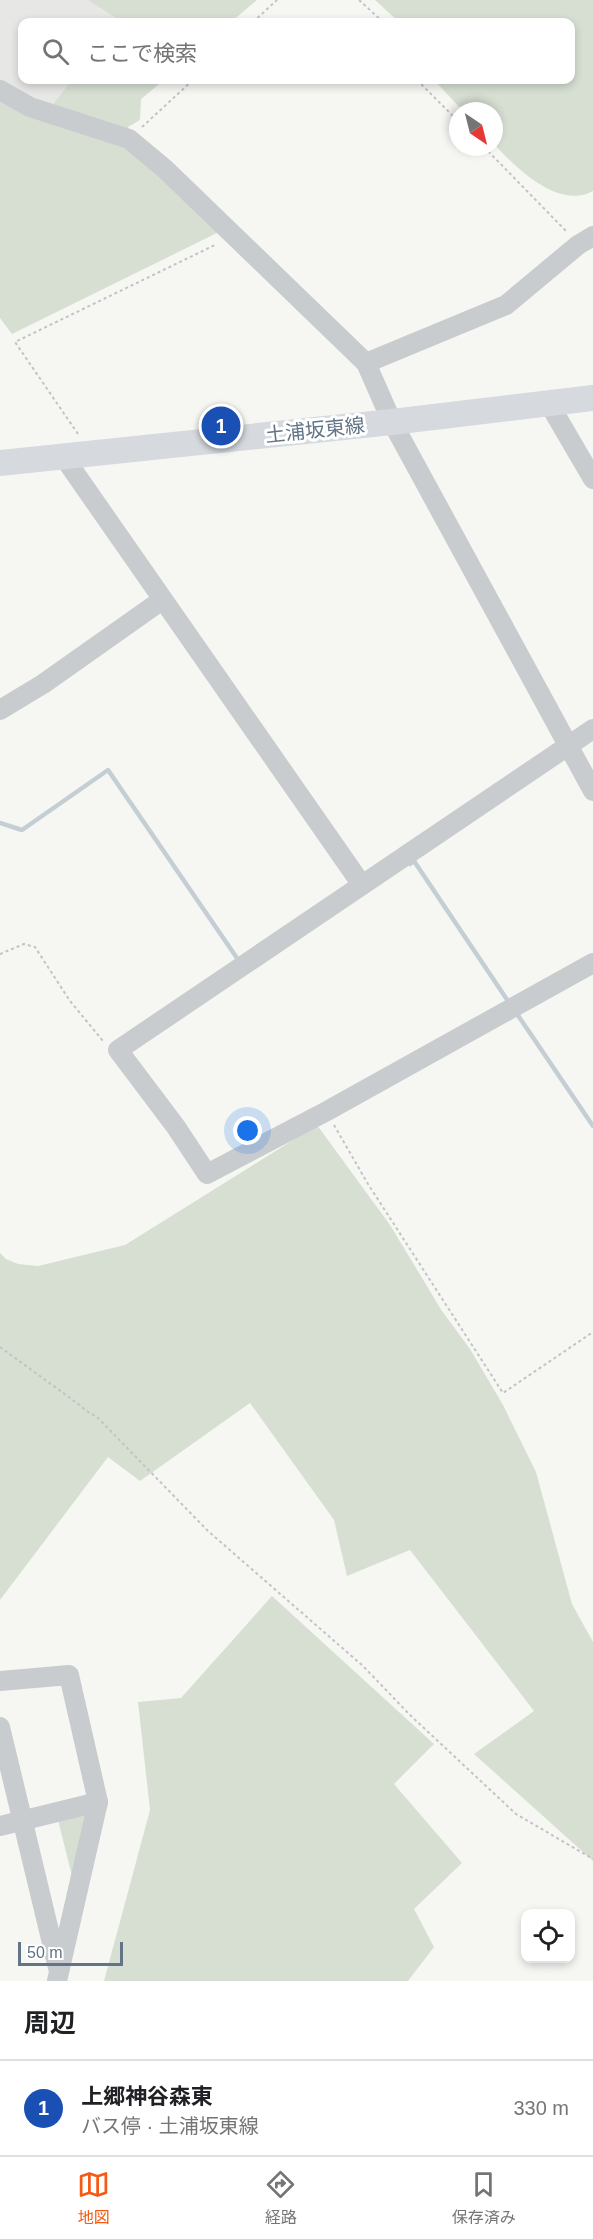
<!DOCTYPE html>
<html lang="ja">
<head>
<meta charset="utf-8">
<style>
  body { margin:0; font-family:Helvetica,"Noto Sans JP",sans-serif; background:#f6f6f6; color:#202124 }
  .controls { position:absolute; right:18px; bottom:18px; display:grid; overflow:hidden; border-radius:12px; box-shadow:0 3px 9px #0003 }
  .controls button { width:54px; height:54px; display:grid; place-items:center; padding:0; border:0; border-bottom:2px solid #e0e0e0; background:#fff; color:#202124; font:30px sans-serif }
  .compass { position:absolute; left:449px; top:102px; width:54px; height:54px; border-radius:50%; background:#fff; box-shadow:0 3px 9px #0003; rotate:145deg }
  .scale { position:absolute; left:18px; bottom:15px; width:105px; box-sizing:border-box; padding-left:6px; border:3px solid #627487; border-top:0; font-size:16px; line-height:21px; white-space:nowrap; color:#627487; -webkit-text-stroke:4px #fff; paint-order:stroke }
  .you { position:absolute; left:248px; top:1131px; width:21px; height:21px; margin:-15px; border:4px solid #fff; border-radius:50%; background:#1a73e8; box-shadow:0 0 0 9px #1a73e833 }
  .badge { display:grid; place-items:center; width:39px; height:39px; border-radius:50%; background:#f55a14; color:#fff; font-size:20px; font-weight:700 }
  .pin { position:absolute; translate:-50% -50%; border:3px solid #fff; box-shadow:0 2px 6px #0006 }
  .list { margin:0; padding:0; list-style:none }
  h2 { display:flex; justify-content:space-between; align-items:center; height:78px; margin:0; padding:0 24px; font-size:26px }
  h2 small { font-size:20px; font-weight:400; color:#757577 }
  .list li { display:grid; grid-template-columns:39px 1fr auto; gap:18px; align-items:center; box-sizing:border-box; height:96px; padding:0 24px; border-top:2px solid #e0e0e0 }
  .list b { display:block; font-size:22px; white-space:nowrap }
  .list p { margin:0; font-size:20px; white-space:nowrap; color:#757577 }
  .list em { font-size:20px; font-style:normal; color:#757577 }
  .icon { flex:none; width:33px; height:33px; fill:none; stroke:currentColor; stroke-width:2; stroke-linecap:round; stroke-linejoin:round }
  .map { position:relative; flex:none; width:593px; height:1981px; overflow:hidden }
  .search { position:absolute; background:#fff; box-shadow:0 3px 9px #0003; left:18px; right:18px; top:18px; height:66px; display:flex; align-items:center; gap:15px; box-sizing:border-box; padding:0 21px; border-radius:12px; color:#757577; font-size:22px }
  .sheet { height:174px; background:#fff }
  nav { display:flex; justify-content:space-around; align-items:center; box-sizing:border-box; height:84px; border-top:2px solid #e0e0e0; background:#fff; font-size:16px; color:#757577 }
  nav a { display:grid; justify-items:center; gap:3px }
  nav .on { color:#f55a14 }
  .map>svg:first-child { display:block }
  .built { fill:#e7e8e6 }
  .green { fill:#d7dfd3 }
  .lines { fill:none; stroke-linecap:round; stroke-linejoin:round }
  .stream { stroke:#c5ced4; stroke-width:4.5 }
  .path { stroke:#c1c3c5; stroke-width:2; stroke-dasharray:3 3; stroke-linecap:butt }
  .minor { stroke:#c8cccf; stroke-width:20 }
  .major { stroke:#d6dadf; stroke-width:26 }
  .labels { text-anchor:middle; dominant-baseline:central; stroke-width:6; stroke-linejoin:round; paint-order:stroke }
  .street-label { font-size:20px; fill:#627487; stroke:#fff }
</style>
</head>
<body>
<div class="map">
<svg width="593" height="1981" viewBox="0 0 593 1981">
  <rect width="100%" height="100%" fill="#f6f7f3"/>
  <!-- built -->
  <path class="built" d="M0,0H135L117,22H22V80H72L42,120L0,101Z"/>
  <!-- green -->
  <g class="green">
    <path d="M88,0H257L231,22H117L119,20Z"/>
    <path d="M375,0H593V191C558,210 516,168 494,144V111H463L434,80H570V22H399Z"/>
    <path d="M72,80H164L141,99L140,120L128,127L165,180L219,232L12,334L0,318V101L42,119Z"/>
    <path d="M317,1125L390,1225L442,1311L470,1349L503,1405L536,1472L572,1604L593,1642V1861L474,1754L534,1711L410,1550L347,1576L334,1520L250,1403L140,1481L108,1457L0,1600V1253L6,1259L18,1264L38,1266L125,1245Z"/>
    <path d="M272,1596L434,1744L394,1784L462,1863L414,1909L434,1947L408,1981H104L150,1810L138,1702L181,1698Z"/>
    <path d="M90,1811L73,1880L58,1820Z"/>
  </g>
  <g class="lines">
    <!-- stream -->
    <g class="stream">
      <path d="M0,823L22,830L108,770L239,961"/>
      <path d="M410,864L414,861L510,1004"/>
      <path d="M515,1011L593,1126"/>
    </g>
    <!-- path -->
    <g class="path">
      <path d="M359,0L383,22"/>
      <path d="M253,22L277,0"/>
      <path d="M417,80L458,121"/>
      <path d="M142,127L193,80"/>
      <path d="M484,147L567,232"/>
      <path d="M78,434L15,342L217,244"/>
      <path d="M0,954L24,944L35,947L70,1001L103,1041"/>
      <path d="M334,1125L368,1184L503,1393L593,1332"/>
      <path d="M0,1347L81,1406L85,1410L97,1417L208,1531L363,1666L410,1715L516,1814L593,1859"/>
    </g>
    <!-- minor -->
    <g class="minor">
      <path d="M0,90L30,107L129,139L165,169L366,363L392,422L593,791"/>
      <path d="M366,363L506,305L578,245L593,236"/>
      <path d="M548,402L593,479"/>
      <path d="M63,456L362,885"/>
      <path d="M0,710L43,684L162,600"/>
      <path d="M593,729L118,1050L176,1127L207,1174L327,1111L593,963"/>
      <path d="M0,1681L69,1675L98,1802L57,1981"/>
      <path d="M0,1727L58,1968"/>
      <path d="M0,1826L98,1802"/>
    </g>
    <!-- major -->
    <path class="major" d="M0,463L392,422L593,398"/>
  </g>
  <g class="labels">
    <!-- street labels -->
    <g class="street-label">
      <text transform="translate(315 430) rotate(-6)">土浦坂東線</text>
    </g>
  </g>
</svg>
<div class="controls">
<button><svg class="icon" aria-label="locate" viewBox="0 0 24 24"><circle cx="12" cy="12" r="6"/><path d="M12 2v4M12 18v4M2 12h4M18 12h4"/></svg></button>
</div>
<svg class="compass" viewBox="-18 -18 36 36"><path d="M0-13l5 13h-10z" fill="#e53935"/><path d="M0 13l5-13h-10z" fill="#757577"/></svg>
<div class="scale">50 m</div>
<div class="you"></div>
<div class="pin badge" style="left:221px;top:426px;background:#1a4fb4">1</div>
<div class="search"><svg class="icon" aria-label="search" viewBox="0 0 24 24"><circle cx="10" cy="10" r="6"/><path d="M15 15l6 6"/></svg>ここで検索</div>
</div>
<section class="sheet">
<h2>周辺<small></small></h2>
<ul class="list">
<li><span class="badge" style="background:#1a4fb4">1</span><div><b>上郷神谷森東</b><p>バス停 · 土浦坂東線</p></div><em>330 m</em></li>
</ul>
</section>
<nav>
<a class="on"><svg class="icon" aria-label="map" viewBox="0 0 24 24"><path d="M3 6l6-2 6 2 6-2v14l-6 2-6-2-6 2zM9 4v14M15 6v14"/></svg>地図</a>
<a><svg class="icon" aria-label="directions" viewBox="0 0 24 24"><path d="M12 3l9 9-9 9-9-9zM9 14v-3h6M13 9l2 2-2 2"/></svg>経路</a>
<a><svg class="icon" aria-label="saved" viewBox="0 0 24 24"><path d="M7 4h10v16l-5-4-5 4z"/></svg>保存済み</a>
</nav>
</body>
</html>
